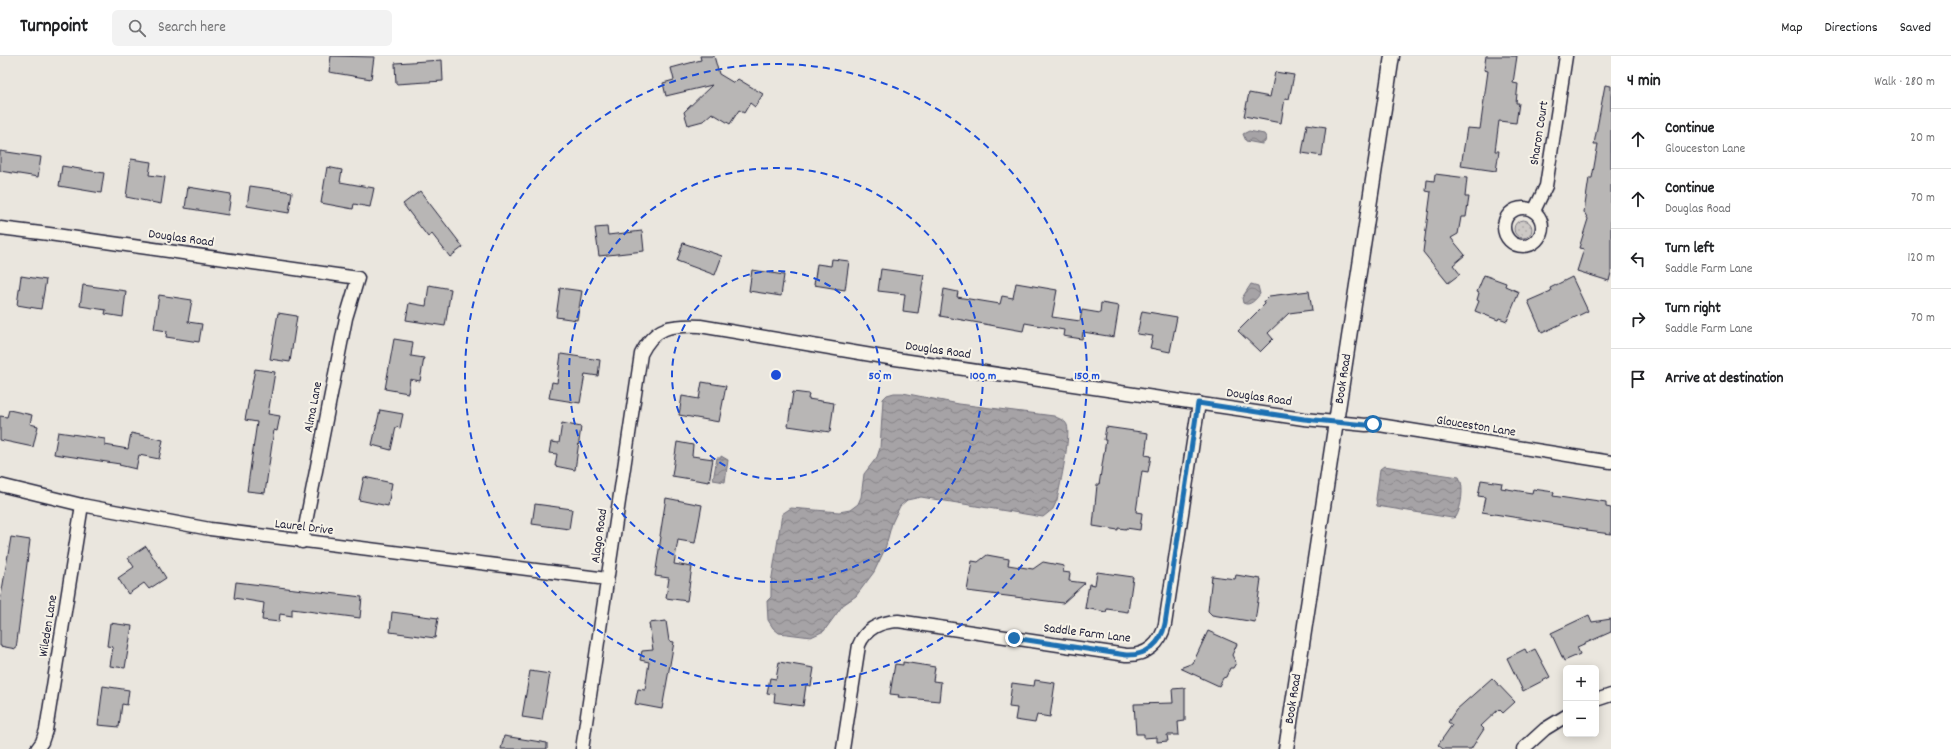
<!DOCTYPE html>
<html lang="en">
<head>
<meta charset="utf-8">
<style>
  body { margin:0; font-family:Dekko,sans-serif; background:#f2f2f2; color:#202124 }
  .controls { position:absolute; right:12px; bottom:12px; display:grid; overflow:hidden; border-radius:6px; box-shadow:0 2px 10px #0003 }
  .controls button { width:36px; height:36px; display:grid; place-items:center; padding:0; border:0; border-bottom:1px solid #e0e0e0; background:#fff; color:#202124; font:20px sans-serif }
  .stop { position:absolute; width:12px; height:12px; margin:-9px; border:3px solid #1f6fb2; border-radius:50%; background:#fff }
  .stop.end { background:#1f6fb2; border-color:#fff; box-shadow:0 1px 4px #0008 }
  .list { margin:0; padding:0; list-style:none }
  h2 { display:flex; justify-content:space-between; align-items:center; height:52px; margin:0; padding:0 16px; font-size:17px }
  h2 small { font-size:13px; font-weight:400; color:#757577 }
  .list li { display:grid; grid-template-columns:26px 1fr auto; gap:12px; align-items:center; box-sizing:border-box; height:60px; padding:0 16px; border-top:1px solid #e0e0e0 }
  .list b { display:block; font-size:15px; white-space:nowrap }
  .list p { margin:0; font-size:13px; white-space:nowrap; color:#757577 }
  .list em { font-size:13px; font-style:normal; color:#757577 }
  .icon { flex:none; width:22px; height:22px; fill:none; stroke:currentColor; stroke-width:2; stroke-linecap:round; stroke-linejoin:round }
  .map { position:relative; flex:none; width:1611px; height:693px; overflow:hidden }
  header { display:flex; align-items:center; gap:24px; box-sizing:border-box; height:56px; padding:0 20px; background:#fff; border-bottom:1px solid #e0e0e0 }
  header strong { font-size:19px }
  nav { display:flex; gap:22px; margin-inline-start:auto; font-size:14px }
  .search { width:280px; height:36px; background:#f2f2f2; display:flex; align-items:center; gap:10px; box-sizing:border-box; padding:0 14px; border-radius:6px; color:#757577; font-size:15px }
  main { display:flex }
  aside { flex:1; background:#fff }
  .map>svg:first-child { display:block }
  .grass { fill:url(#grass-dots); stroke:#787680 }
  .water { fill:url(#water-waves); stroke:#716f7b }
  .building { fill:#b8b6b5; stroke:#22223b }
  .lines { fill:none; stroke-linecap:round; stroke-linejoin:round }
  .minor-casing { stroke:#22223b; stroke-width:15 }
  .tertiary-casing { stroke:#22223b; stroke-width:17 }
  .minor { stroke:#f7f3e8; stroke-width:12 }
  .tertiary { stroke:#f7f3e8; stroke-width:14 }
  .route { stroke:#1f6fb2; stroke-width:5 }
  .ring { fill:none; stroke:#1d4ed8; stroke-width:2; stroke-dasharray:7 5 }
  .labels { text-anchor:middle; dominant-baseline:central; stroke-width:4; stroke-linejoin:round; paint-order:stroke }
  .street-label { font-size:13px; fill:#22223b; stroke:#f7f3e8 }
  .centre { fill:#1d4ed8; stroke:#f7f3e8; stroke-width:2 }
  .ring-label { font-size:12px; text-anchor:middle; font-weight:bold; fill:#1d4ed8; stroke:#f7f3e8; stroke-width:4; stroke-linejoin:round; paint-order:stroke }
</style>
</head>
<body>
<header>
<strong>Turnpoint</strong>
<div class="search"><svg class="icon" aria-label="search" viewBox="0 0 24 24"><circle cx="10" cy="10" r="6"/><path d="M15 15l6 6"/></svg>Search here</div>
<nav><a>Map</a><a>Directions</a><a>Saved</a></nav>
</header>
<main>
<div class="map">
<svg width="1611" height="693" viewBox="0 0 1611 693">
  <defs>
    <pattern id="grass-dots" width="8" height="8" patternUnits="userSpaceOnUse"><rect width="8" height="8" fill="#cdc9c6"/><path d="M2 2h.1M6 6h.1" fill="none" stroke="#b0acab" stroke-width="1.8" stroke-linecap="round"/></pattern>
    <pattern id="water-waves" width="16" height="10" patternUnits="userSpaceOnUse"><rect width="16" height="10" fill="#a6a3a6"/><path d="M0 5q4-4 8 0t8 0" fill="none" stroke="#878488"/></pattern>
  </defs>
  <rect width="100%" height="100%" fill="#eae6de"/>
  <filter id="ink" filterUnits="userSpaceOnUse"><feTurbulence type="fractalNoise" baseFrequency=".025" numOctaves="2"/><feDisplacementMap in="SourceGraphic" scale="8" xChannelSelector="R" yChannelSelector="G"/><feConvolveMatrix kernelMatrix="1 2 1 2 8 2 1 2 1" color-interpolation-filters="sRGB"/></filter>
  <g filter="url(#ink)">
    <!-- grass -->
    <circle class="grass" cx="1523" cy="173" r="9"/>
    <!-- water -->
    <g class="water">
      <path d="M1249,75L1264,78L1266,81L1265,86L1262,88L1246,85L1243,78Z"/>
      <path d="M1251,228L1258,230L1260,238C1256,243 1250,251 1243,247L1242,242Z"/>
      <path d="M894,337H903L959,348L1054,360C1059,363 1065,364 1067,369C1071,379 1060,430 1057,444L1053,453L1043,461L921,441L907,444L900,450L892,467L885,493L874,516L856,540L843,549L824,575L811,581L779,577L773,572L768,564L767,545L771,541V527L782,458L791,452L839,456L850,454L858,448L861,441L864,418L877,401L880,392L883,343L887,339Z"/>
      <path d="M721,400L728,404L725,426L713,424L717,402H721Z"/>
      <path d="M1384,410L1459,421C1465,430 1461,453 1456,461L1452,462L1377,450L1376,443L1380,413Z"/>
    </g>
    <!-- building -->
    <g class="building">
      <path d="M331,0L374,1L371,23L329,16Z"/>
      <path d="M700,0H714L719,18L734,27L738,23L763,38L755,51L750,47L744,57L739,54L730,68L712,57L703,65L688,69L684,56L712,29L666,40L663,27L674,24L671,12L701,4Z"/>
      <path d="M1486,0H1517L1513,27L1518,28L1516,47H1519L1516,67L1499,65L1495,95H1499L1496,115L1461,110L1467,72L1480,73L1488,15L1484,14Z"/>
      <path d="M442,4L443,25L396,28L395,7Z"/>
      <path d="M1275,16L1294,19L1289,43L1285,42L1281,67L1244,60L1249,37L1270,41Z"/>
      <path d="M1605,29L1611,30V217L1609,225L1577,215L1584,193L1579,192L1588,163L1584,156L1589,122H1592L1598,88H1594Z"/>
      <path d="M1307,68L1326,71L1322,100L1302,97Z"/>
      <path d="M0,95L41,101L38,121L0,115Z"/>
      <path d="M131,103L151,106L149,119L165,121L161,148L126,141Z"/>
      <path d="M62,110L104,117L101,137L59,130Z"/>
      <path d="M327,111L342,114L340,126L374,132L370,151L354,148L353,153L321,147Z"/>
      <path d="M1435,118L1467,122L1465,141H1469L1466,161H1461L1458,178L1451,182L1465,199L1453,209L1460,218L1448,227L1423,196L1431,136L1426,135L1427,124L1434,125Z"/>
      <path d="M250,130L292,136L289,157L247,150Z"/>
      <path d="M188,131L231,138L228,159L185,152Z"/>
      <path d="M420,135L463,191L450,201L432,178L428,181L403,148Z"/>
      <path d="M607,171L608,179L642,175L644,195L599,200L595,172Z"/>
      <path d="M683,187L722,200L715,219L677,205Z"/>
      <path d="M832,203L849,205L845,234L814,229L817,208L831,210Z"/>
      <path d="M881,213L924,219L918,257L903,255L905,238L878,235Z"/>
      <path d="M752,214L784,219L781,240L749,235Z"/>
      <path d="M1484,219L1506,227L1505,230L1519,236L1507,265L1499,262L1498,264L1475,255L1479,245L1477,244L1479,237L1477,236Z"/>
      <path d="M21,220L46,224L41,253L17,249Z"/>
      <path d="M1572,221L1588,255L1542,277L1528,245L1551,235L1550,232Z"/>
      <path d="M1016,227L1057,234L1052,261L1080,265L1082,254L1100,257L1101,247L1119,250L1114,281L1083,276L1082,283L1063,280L1064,274L1025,267L1023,275L940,260L944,233L958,236L957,241L1000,248L1002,240L1013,242Z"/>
      <path d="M83,229L126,235L123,261L105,258L106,254L80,250Z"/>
      <path d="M429,229L451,233L445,270L406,264L409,247L426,250Z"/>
      <path d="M560,232L582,235L577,264L556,261Z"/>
      <path d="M1309,235L1312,254L1289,257L1268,277L1273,283L1260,296L1238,275L1265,248L1264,245L1269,240Z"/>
      <path d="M159,239L192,244L188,266L202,268L199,286L166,281L167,275L154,273Z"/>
      <path d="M1142,255L1177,261L1170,296L1150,292L1153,280L1137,278Z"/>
      <path d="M278,257L297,260L290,306L270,303Z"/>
      <path d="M394,283L413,286L411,300L424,302L420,325L410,323L408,337L385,333Z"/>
      <path d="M561,298L600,304L598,320L585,318L580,347L549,342L552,326L557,327Z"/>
      <path d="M255,313L275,316L268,358L280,360L277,375L274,374L265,437L247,435L257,366L245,364Z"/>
      <path d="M702,326L726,330L719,366L679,359L682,340L699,343Z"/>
      <path d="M793,336L809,338L808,343L834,347L830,376L788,370Z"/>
      <path d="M9,354L32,359L30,368L38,370L33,391L0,384V360L7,361Z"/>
      <path d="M380,354L403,358L400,372L396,371L391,394L372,389Z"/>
      <path d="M562,367L581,371L575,414L555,410L557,398L549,397L551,386L559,387Z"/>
      <path d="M1106,371L1148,377L1145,399L1151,400L1148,416L1142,415L1136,456L1142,457L1140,474L1126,472V473L1118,472V474L1093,470L1097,429H1099L1106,384H1104Z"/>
      <path d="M58,376L105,383V389L128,393L131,377L163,384L159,403L139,399L136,413L119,409L120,408L54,398Z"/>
      <path d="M677,386L693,389L692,400L713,403L709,426L672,420Z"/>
      <path d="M364,421L392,427L388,450L359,444Z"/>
      <path d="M1481,424L1502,427L1501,432L1532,437L1533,433L1554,436L1553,440L1585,445V443L1606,446V451L1611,452V478L1587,475V473L1482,456L1485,441L1478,440Z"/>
      <path d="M666,442L702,449L695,487L678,484L674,508L692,511L687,545L666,542L669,522L655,520L661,481L660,480Z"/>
      <path d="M535,448L572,453L569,473L532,468Z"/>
      <path d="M11,481L30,484L16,593L0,590V546Z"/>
      <path d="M146,490L166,522L149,533L144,527L128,538L118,522L134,511L128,502Z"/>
      <path d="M987,499L1009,503L1008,509L1033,513L1043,506L1064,510L1063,516L1070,517L1069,525L1085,527L1063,547L967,535L972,505L978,506Z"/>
      <path d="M1097,516L1133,521L1128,556L1107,553L1106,556L1085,552L1089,528L1095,529Z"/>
      <path d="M1236,519L1261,523L1255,566L1212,559L1208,555L1212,520L1235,523Z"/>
      <path d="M236,526L362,541L360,562L292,553V560L280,558L279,566L262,564L264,547L234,542Z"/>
      <path d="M392,556L438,562L435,582L390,576Z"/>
      <path d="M1589,559L1592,566L1611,563V576L1577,591L1580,598L1564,605L1551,577Z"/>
      <path d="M666,565L669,585L674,586L662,653L635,648L638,633L645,634L649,606L640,604L642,595L653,594L649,567Z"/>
      <path d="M110,567L132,570L125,612L110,610L113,591L107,590Z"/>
      <path d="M1208,575L1237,588L1232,599L1236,607L1233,612H1230L1226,621L1223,622L1219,630L1180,612L1193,607Z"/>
      <path d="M1525,593L1527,597L1535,593L1550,621L1523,635L1507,602Z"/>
      <path d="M779,606L814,612L811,630L806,629L803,650L774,646L775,638L767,637L770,622L776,623Z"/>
      <path d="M903,606L935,611L933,625L941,626L939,645L898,641L899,639L890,638L895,608L903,609Z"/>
      <path d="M530,615L550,618L542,664L522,661Z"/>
      <path d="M1492,622L1515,646L1503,657L1499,653L1481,670L1484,673L1471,693H1443L1438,689L1452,669L1448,666L1456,654Z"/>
      <path d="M1035,624L1055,627L1050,661L1037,659L1035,667L1015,664L1017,652L1009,651L1012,627L1034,630Z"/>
      <path d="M103,630L129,634L127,649L122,648L119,671L98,669Z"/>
      <path d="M1185,632V665L1178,666L1179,679H1167L1168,685L1157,686V681L1144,682V678H1136L1134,648L1173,647L1172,633Z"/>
      <path d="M504,680L547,687V693H501Z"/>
    </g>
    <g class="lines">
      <!-- minor casing -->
      <g class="minor-casing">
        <g id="minor">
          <circle cx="1523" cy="171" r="19"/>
          <path d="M1534,155L1546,130L1566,0"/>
          <path d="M0,172L49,178L358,222L346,262L302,486"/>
          <path d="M0,429L82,449L210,473L607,523"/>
          <path d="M1596,644L1611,639"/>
          <path d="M37,693L42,686L46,674L82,449"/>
          <path d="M582,693L641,298C655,270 671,269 700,270L889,302L1304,363L1366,369L1373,368L1611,406"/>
          <path d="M843,693L859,589C866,572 880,566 898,565L1126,599C1146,600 1161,588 1165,568L1199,347"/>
          <path d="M1523,693L1545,673L1566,660"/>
        </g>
      </g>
      <!-- tertiary casing -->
      <g class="tertiary-casing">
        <path id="tertiary" d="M1286,693L1392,0"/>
      </g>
      <!-- minor -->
      <use href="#minor" class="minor"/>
      <!-- tertiary -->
      <use href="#tertiary" class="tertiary"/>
    </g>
  </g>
  <g class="lines" filter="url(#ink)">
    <!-- route -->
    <path class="route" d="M1014,582L1126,599C1146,600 1161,588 1165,568L1198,347L1304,363L1366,369L1373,368"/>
  </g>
  <!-- distance rings -->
  <g class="ring">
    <circle cx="776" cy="319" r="104"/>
    <circle cx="776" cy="319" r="207"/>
    <circle cx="776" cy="319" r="311"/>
  </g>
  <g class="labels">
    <!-- street labels -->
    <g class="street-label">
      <text transform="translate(1540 77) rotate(-81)">Sharon Court</text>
      <text transform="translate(181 183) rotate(8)">Douglas Road</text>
      <text transform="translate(938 295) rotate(8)">Douglas Road</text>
      <text transform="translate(1344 323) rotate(-81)">Book Road</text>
      <text transform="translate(1259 342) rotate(8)">Douglas Road</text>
      <text transform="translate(314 351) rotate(-79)">Alma Lane</text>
      <text transform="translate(1476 371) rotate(9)">Glouceston Lane</text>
      <text transform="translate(304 472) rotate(7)">Laurel Drive</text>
      <text transform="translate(600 480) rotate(-82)">Alago Road</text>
      <text transform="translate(49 570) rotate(-81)">Wileden Lane</text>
      <text transform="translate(1087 578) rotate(7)">Saddle Farm Lane</text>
      <text transform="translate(1294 643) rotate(-81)">Book Road</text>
    </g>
  </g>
  <circle cx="776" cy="319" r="6" class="centre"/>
  <g class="ring-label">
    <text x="880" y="323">50 m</text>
    <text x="983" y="323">100 m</text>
    <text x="1087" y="323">150 m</text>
  </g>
</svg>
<div class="controls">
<button>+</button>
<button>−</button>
</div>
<div class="stop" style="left:1373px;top:368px"></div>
<div class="stop end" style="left:1014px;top:582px"></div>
</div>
<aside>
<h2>4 min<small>Walk · 280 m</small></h2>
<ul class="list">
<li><svg class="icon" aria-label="ahead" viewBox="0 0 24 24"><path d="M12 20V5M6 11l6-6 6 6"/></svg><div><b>Continue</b><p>Glouceston Lane</p></div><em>20 m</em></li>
<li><svg class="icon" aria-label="ahead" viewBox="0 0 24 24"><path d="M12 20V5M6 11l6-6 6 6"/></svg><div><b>Continue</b><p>Douglas Road</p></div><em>70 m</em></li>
<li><svg class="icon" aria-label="left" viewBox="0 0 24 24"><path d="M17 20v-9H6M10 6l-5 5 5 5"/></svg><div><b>Turn left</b><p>Saddle Farm Lane</p></div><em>120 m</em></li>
<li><svg class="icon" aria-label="right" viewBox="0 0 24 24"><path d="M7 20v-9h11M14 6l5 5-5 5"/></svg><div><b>Turn right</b><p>Saddle Farm Lane</p></div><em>70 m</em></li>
<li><svg class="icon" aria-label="arrive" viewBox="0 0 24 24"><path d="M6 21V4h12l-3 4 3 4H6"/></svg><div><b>Arrive at destination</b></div></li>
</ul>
</aside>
</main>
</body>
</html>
